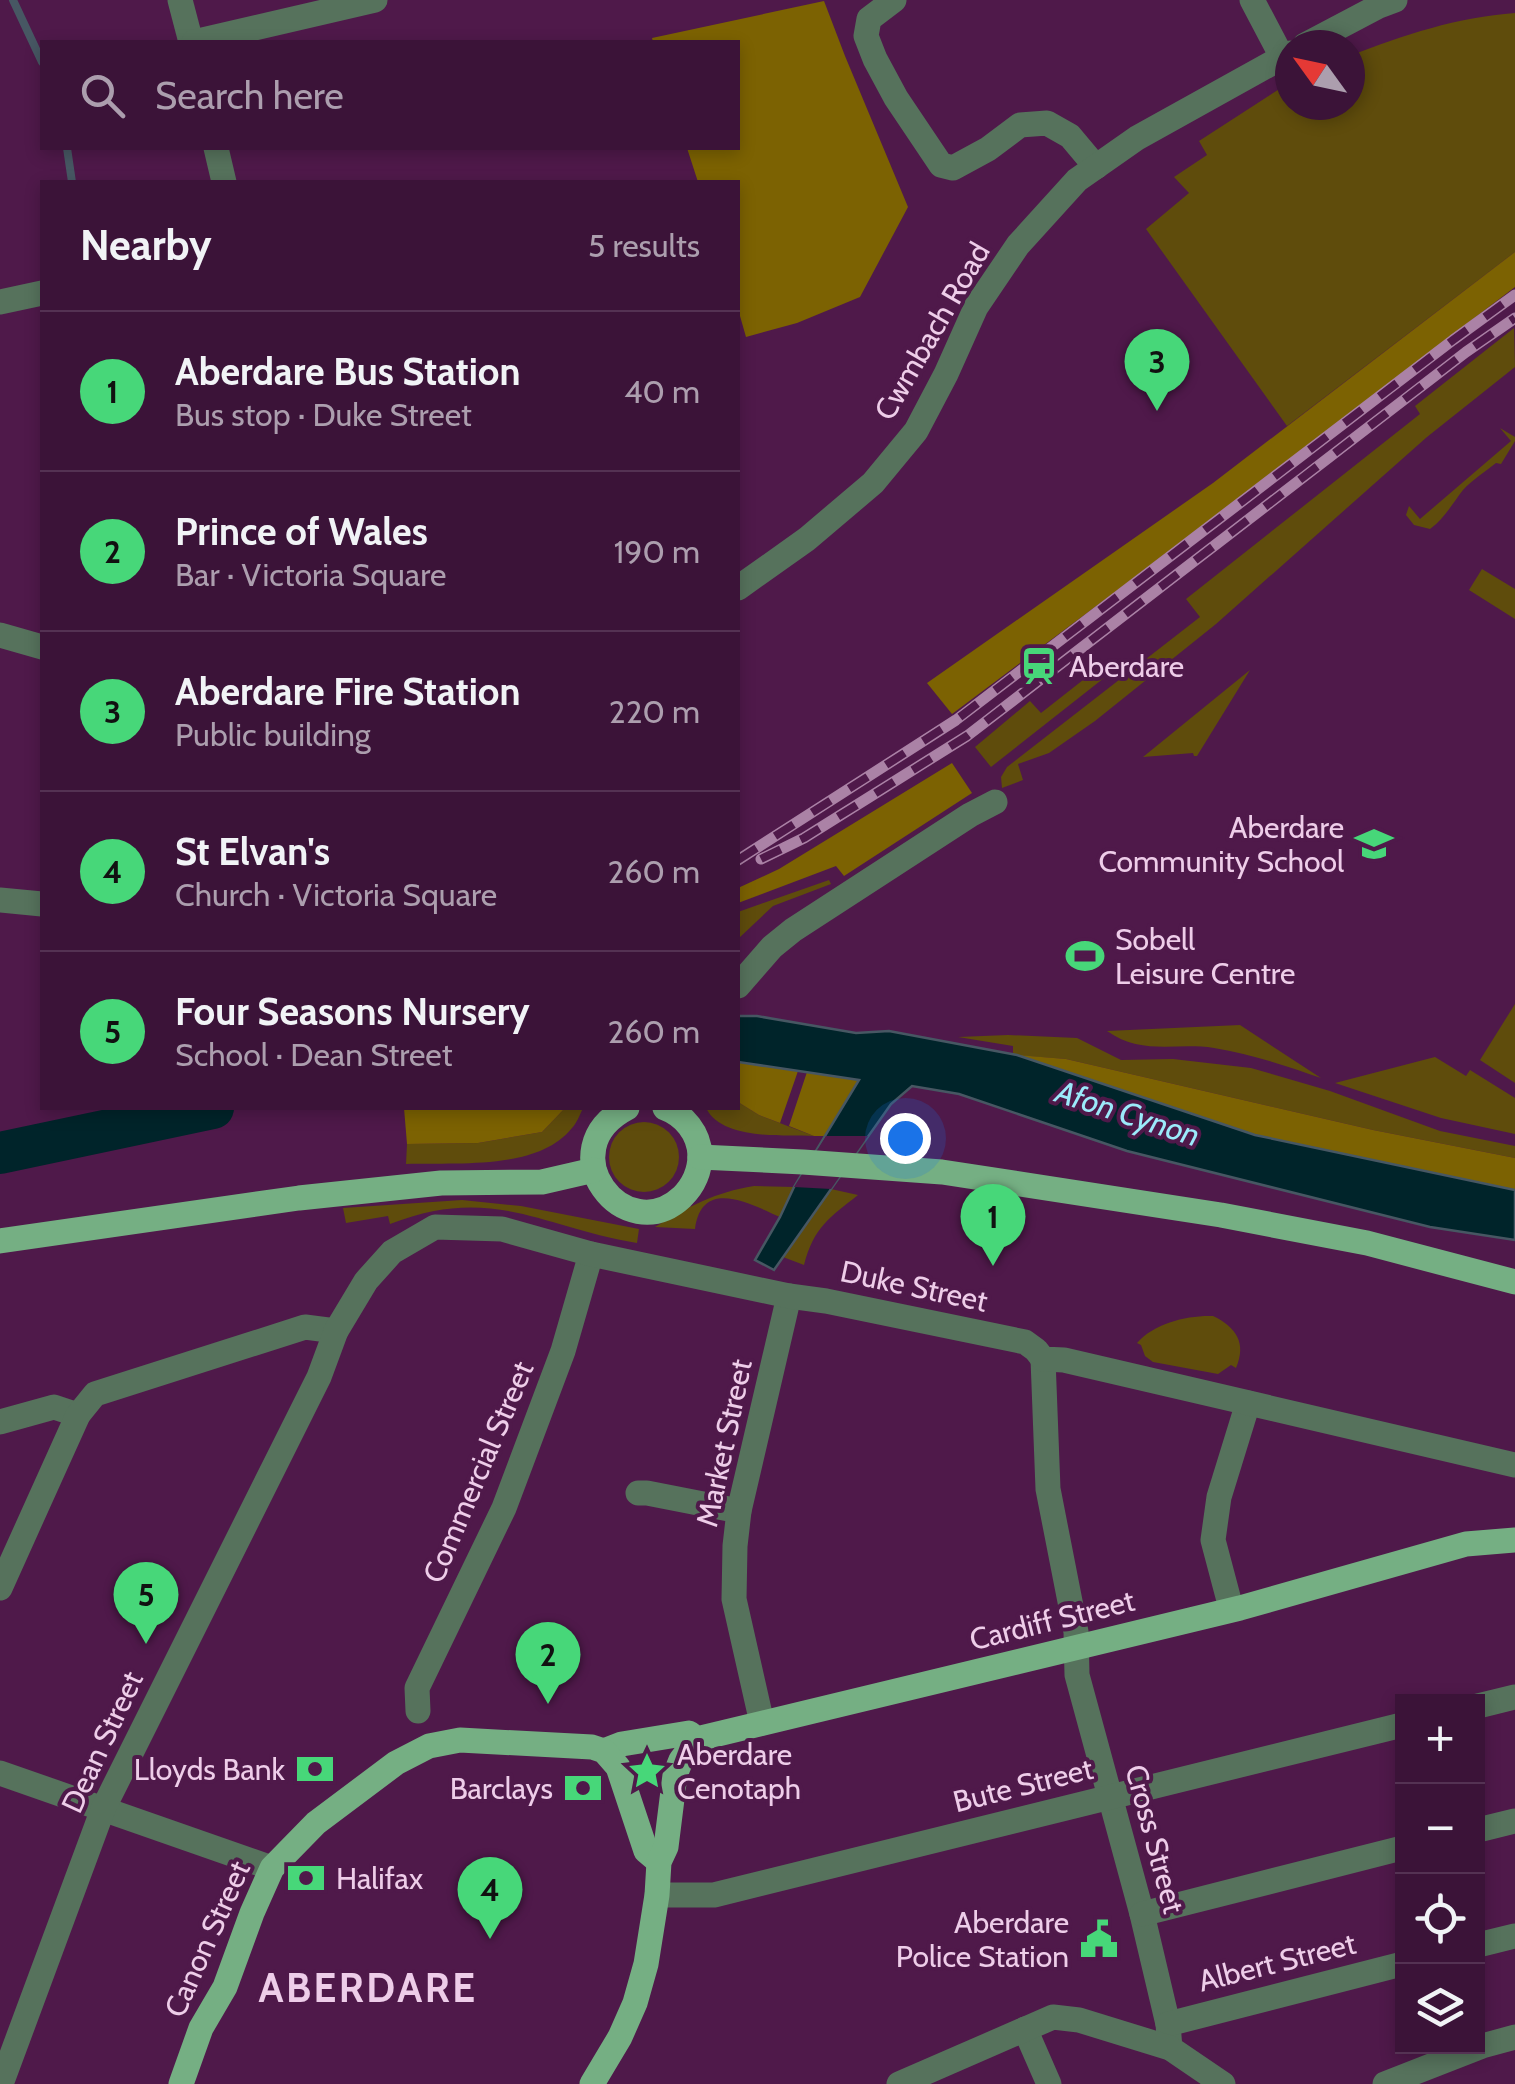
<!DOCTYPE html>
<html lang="en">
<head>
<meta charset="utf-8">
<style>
  body { margin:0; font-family:Cabin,sans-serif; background:#462043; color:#f1f3f6 }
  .controls { position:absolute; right:30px; bottom:30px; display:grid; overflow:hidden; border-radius:0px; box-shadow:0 5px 15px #0003 }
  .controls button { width:90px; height:90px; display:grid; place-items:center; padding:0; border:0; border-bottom:2px solid #543253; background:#3b1338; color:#f1f3f6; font:50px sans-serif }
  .compass { position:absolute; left:1275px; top:30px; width:90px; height:90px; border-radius:50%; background:#3b1338; box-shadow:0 5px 15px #0003; rotate:303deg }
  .you { position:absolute; left:905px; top:1138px; width:35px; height:35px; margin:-25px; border:8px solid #fff; border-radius:50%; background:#1a73e8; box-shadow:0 0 0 15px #1a73e833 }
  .badge { display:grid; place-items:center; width:65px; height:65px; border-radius:50%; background:#47d779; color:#111; font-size:32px; font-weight:700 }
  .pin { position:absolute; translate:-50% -82px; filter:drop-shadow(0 2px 5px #0008) }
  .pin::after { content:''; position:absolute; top:52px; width:35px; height:30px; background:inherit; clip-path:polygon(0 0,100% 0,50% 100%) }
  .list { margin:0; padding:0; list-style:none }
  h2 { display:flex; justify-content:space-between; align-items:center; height:130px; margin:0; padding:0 40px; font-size:42px }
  h2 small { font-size:32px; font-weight:400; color:#ac9eae }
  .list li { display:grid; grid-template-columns:65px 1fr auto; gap:30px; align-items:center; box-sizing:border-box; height:160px; padding:0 40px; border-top:2px solid #543253 }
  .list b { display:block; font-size:38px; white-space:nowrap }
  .list p { margin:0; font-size:32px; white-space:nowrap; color:#ac9eae }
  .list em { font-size:32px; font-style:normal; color:#ac9eae }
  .icon { flex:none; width:55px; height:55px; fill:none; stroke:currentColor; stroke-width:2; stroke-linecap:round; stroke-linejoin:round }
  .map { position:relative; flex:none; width:1515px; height:2084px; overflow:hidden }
  .search { position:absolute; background:#3b1338; box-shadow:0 5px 15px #0003; left:40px; top:40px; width:700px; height:110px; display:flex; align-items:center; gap:25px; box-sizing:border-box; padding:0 35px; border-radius:0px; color:#ac9eae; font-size:38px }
  .panel { position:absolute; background:#3b1338; box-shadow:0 5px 15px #0003; left:40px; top:180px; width:700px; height:930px; border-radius:0px }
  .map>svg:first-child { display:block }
  .green { fill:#5f4c0c }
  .forest { fill:#7c6202 }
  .water { fill:#00242a; stroke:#475763; stroke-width:2.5 }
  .pier { fill:#4f194a }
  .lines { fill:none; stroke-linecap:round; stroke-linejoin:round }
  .stream { stroke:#475763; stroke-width:8 }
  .river { stroke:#00242a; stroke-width:42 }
  .minor { stroke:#56725c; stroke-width:25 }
  .major { stroke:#75af83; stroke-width:25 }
  .rail-casing { stroke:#ab82a6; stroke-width:11 }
  .rail { stroke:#4f194a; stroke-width:8; stroke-dasharray:22; stroke-linecap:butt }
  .labels { text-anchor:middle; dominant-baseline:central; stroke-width:8; stroke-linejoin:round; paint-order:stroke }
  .street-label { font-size:30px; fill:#eecde9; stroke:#4f194a }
  .poi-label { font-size:30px; fill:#eecde9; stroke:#4f194a; text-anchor:start }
  .water-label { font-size:32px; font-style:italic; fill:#9beafa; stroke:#4f194a }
  .district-label { font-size:40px; font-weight:bold; letter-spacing:2.5px; fill:#eecde9; stroke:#4f194a }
</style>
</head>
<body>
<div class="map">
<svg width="1515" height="2084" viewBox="0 0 1515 2084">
  <rect width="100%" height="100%" fill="#4f194a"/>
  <!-- green -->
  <g class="green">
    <path d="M1515,13V252L1287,426L1146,229L1189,193L1174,177L1207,155L1199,141L1290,82V105H1350V56C1403,35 1458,17 1515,13Z"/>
    <path d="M1514,328L1515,367L1427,437L1216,624L1095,721L1049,753L1018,764L1023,780L1002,788L1001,777L1007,767L1200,617L1186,599L1420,414L1415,406Z"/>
    <path d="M1500,428L1515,437V441L1501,464L1496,463C1486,471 1472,480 1463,490C1452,504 1445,518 1430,529L1414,525L1406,515L1409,506L1420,519L1511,441Z"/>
    <path d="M1482,569L1515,589V619L1469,590Z"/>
    <path d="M1097,669L1104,678L991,767L975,747L1030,701L1041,713Z"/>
    <path d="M1250,670L1197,756H1194L1193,753L1143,757Z"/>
    <path d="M829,880L831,884L773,906L738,939V912Z"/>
    <path d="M1515,1004V1083L1480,1060Z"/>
    <path d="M1240,1025L1321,1078C1286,1066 1251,1054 1214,1048C1176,1042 1142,1056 1107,1031Z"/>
    <path d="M1008,1035L1077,1038L1121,1060L1173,1059L1251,1068L1330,1091L1440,1131L1515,1146V1158L1373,1130L1066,1059L1013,1055V1046L958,1037Z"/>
    <path d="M1435,1057L1466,1076L1470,1070L1515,1098V1134L1441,1118L1335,1083Z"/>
    <path d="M738,1102L759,1115L814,1136C782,1135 722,1140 706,1108H738Z"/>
    <path d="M565,1108H583C580,1114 577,1123 572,1128C538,1171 455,1162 406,1164L407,1144L478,1143L542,1132Z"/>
    <circle cx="644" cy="1157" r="35"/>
    <path d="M754,1186L794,1187L780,1217C750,1204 702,1177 695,1229L655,1227C688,1207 715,1192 754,1186Z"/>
    <path d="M831,1189L858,1195C829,1218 814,1227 804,1265L783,1257Z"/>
    <path d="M462,1200L521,1206L639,1229L637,1243C541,1227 492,1184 390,1224L388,1216L346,1223L343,1208Z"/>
    <path d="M1213,1316C1236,1327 1247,1343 1236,1368L1231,1365L1218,1374L1153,1362L1145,1356L1141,1345L1137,1343C1154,1323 1188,1315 1213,1316Z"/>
  </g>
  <!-- forest -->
  <g class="forest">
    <path d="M824,1L845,56L908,207L860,297L797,323L746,337L738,309V182H698L687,148H738V42H653L652,38Z"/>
    <path d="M1515,252V287L1115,592L952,714L927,683L1213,483Z"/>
    <path d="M952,763L972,793L844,876L836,866L738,903V888L779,869Z"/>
    <path d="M1017,1055L1066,1059L1373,1130L1515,1158V1190L1255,1135Z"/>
    <path d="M738,1062L798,1071L780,1123L759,1115L738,1102Z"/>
    <path d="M807,1072L860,1080L826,1136H814L789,1126Z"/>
    <path d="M404,1108H565L542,1132L478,1143L407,1144Z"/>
  </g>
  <!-- water -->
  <path class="water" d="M738,1016H757L856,1033L889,1031L1017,1055L1255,1135L1515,1190V1240L1430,1227L1127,1151L959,1094L912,1086L891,1104L774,1270L755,1260L780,1217L794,1187L859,1080L738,1062Z"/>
  <!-- pier -->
  <path class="pier" d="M826,1136H868L831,1189L794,1187Z"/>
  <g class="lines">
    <!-- stream -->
    <g class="stream">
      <path d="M13,0L42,62"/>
      <path d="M67,148L72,182"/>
    </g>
    <!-- river -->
    <path class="river" d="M0,1153L213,1108"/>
    <!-- minor -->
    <g class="minor">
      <path d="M180,0L191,42"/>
      <path d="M894,0L869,19L866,36L875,59L896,98L941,165L953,168L988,149L1020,125L1047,123L1070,136L1096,167"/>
      <path d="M1252,0L1282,57"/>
      <path d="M194,42L375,0"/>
      <path d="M1305,45L1379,6L1395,0"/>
      <path d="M216,148L224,182"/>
      <path d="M0,302L42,293"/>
      <path d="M738,588L807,539L873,483L916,431L946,374L976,307L1018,245L1077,180L1137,138L1290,53"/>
      <path d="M0,635L42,647"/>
      <path d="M0,900L42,904"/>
      <path d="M738,986L772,947L793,930L970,815L995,802"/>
      <path d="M1043,1359L1048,1489L1076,1632L1077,1675L1142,1914L1168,2024L1170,2048"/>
      <path d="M0,1422L54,1407L78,1415"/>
      <path d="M638,1493H647L739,1511"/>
      <path d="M0,1588L78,1415L95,1394L305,1327L336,1331"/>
      <path d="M1231,1608L1213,1540L1219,1497L1248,1403"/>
      <path d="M1478,1706L1515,1697"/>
      <path d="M418,1711L417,1688L504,1508L563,1351L591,1254"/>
      <path d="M762,1723L734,1599L735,1546L739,1511L789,1296"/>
      <path d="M0,1773L272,1868"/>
      <path d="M1478,1830L1515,1821"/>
      <path d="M657,1895H714L1402,1725"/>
      <path d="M1142,1914L1402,1848"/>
      <path d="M1478,1945L1515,1936"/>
      <path d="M1168,2024L1402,1964"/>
      <path d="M1025,2029L1049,2084"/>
      <path d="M1,2084L103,1809L319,1377L336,1331L366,1281L392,1252L435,1227L502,1229L591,1254L789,1296L826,1301L1025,1342L1036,1350L1043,1359L1064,1360L1515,1465"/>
      <path d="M899,2084L1053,2017L1079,2020L1170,2048L1223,2084"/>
      <path d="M1385,2084L1482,2046L1515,2037"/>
    </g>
    <!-- major -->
    <g class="major">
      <path d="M627,1108C547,1150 625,1250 682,1197C693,1186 700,1171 700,1155C699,1133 684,1115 665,1108"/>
      <path d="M700,1157L803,1162L942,1172L1221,1215L1367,1243L1515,1282"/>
      <path d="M0,1241L299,1198L441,1183L542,1182L594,1170"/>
      <path d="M604,1751L622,1744L689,1733L697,1739L1240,1608L1466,1544L1515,1540"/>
      <path d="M181,2084L201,2028L225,1987L252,1913L272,1868L316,1823L396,1763L429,1746L460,1740L592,1747L604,1751L618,1767L646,1851L659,1862"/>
      <path d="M592,2084L620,2037L635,2003L646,1964L657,1895L659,1862L666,1847L675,1775L681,1760L697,1739"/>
    </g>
    <!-- rail casing -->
    <g class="rail-casing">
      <g id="rail">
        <path d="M761,859L804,838L967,736L1466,352L1515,318"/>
        <path d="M738,860L956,720L1453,340L1515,295"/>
      </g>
    </g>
    <!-- rail -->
    <use href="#rail" class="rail"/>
  </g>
  <!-- icons -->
  <defs>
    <g id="station-bare" transform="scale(3)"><path d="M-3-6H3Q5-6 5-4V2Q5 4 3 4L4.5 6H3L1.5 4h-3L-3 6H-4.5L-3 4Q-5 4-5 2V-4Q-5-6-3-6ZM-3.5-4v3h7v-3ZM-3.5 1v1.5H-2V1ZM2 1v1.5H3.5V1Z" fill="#47d779" stroke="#4f194a" stroke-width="2.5" paint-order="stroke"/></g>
    <g id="school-bare" transform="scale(3)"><path d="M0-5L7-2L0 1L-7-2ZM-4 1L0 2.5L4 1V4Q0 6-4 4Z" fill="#47d779" stroke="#4f194a" stroke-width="2.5" paint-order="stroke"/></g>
    <g id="stadium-bare" transform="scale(3)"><path d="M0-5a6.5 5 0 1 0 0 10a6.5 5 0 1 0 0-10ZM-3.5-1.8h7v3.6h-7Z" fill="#47d779" stroke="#4f194a" stroke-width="2.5" paint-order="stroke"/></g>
    <g id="bank-bare" transform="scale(3)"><path d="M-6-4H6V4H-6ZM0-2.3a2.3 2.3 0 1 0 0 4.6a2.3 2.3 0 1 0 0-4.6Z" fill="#47d779" stroke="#4f194a" stroke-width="2.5" paint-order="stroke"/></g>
    <g id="sight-bare" transform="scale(3)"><path d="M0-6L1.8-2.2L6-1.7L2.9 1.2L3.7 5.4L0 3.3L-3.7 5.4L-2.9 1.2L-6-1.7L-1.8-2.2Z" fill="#47d779" stroke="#4f194a" stroke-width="2.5" paint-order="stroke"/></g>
    <g id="civic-bare" transform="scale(3)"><path d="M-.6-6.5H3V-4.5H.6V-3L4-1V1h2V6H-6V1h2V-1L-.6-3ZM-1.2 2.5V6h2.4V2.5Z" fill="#47d779" stroke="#4f194a" stroke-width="2.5" paint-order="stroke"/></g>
  </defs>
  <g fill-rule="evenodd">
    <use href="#station-bare" x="1039" y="666"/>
    <use href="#school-bare" x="1374" y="844"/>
    <use href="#stadium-bare" x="1085" y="956"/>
    <use href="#bank-bare" x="315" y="1769"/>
    <use href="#sight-bare" x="647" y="1771"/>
    <use href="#bank-bare" x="583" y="1788"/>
    <use href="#bank-bare" x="306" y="1878"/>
    <use href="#civic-bare" x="1099" y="1939"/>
  </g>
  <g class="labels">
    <!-- street labels -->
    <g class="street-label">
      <text transform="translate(932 331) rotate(-60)">Cwmbach Road</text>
      <text transform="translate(914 1286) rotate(12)">Duke Street</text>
      <text transform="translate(724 1443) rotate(-78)">Market Street</text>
      <text transform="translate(478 1472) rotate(-67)">Commercial Street</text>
      <text transform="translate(1052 1620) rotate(-14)">Cardiff Street</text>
      <text transform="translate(102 1742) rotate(-65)">Dean Street</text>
      <text transform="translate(1023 1785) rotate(-14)">Bute Street</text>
      <text transform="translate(1155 1839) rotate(75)">Cross Street</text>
      <text transform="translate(207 1939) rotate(-66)">Canon Street</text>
      <text transform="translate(1277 1962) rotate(-14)">Albert Street</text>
    </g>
    <!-- poi labels -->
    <g class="poi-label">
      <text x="1069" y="666">Aberdare</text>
      <text x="1344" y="827" text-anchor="end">Aberdare<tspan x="1344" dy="34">Community School</tspan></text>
      <text x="1115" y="939">Sobell<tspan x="1115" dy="34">Leisure Centre</tspan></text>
      <text x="677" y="1754">Aberdare<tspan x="677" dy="34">Cenotaph</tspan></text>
      <text x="285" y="1769" text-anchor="end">Lloyds Bank</text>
      <text x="553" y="1788" text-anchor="end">Barclays</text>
      <text x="336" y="1878">Halifax</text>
      <text x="1069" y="1922" text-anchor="end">Aberdare<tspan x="1069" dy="34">Police Station</tspan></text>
    </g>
    <!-- water labels -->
    <g class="water-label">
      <text transform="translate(1128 1113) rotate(18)">Afon Cynon</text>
    </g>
    <!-- district labels -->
    <g class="district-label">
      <text x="368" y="1987">ABERDARE</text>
    </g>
  </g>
</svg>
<div class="controls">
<button>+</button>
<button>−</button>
<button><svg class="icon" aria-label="locate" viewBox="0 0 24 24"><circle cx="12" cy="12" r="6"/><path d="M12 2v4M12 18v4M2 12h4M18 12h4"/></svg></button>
<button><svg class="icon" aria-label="layers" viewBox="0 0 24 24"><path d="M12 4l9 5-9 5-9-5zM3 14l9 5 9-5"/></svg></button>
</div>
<svg class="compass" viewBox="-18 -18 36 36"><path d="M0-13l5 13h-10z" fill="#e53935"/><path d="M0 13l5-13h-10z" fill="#ac9eae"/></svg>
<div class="you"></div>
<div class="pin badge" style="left:993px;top:1266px">1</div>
<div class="pin badge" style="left:548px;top:1704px">2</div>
<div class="pin badge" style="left:1157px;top:411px">3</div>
<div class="pin badge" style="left:490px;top:1939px">4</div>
<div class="pin badge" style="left:146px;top:1644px">5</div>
<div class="search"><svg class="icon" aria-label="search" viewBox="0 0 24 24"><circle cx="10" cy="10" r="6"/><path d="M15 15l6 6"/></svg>Search here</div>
<section class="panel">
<h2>Nearby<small>5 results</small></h2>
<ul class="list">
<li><span class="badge">1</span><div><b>Aberdare Bus Station</b><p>Bus stop · Duke Street</p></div><em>40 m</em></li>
<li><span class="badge">2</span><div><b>Prince of Wales</b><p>Bar · Victoria Square</p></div><em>190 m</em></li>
<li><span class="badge">3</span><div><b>Aberdare Fire Station</b><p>Public building</p></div><em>220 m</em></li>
<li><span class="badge">4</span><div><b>St Elvan's</b><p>Church · Victoria Square</p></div><em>260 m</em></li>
<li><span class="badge">5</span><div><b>Four Seasons Nursery</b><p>School · Dean Street</p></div><em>260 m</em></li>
</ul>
</section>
</div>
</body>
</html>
